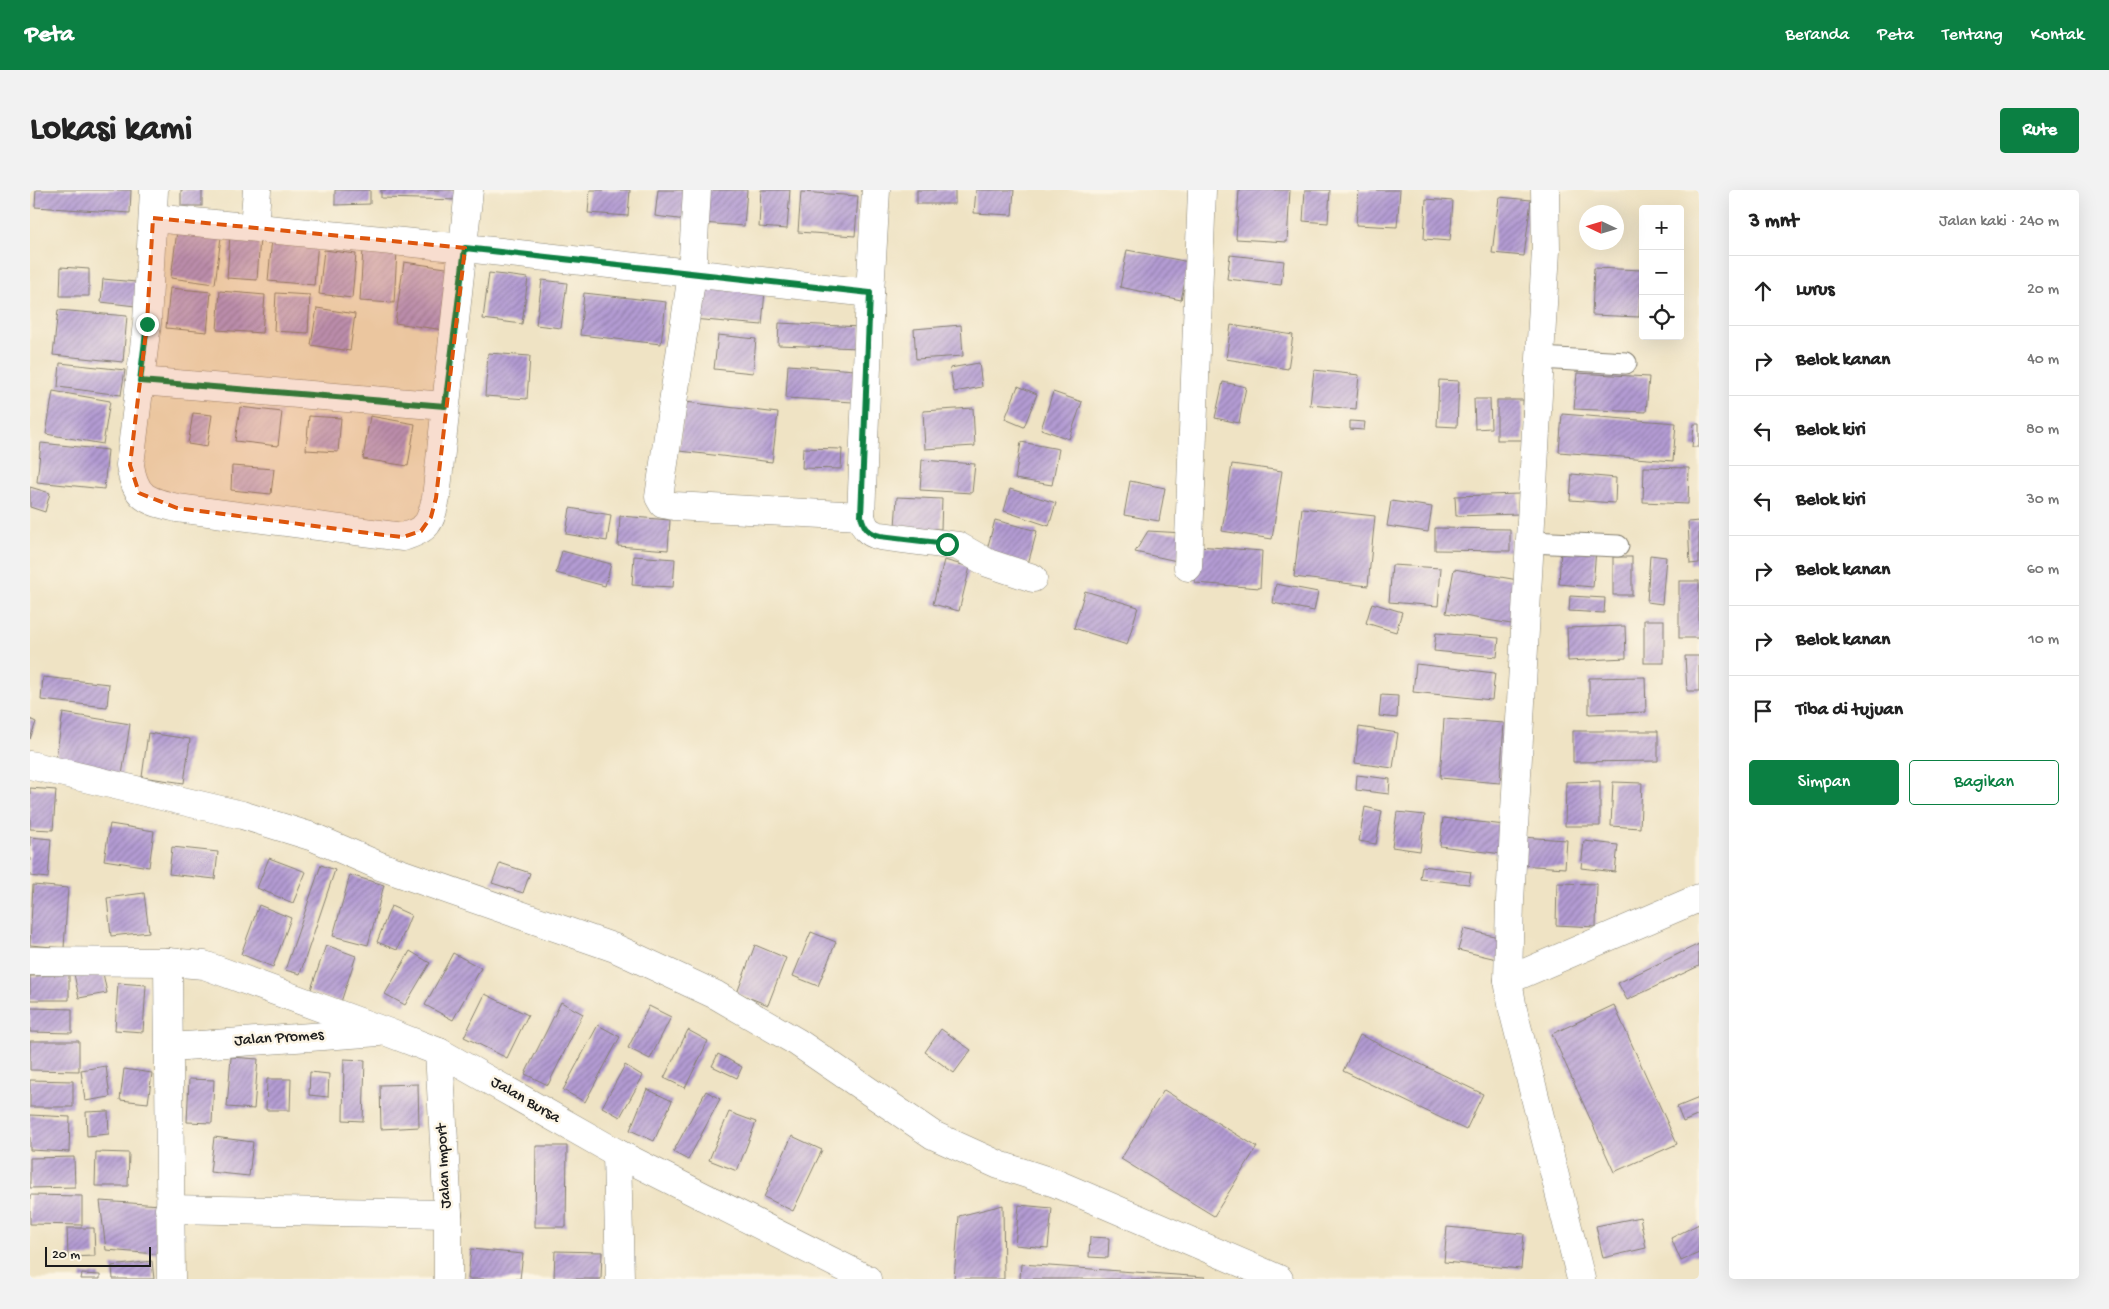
<!DOCTYPE html>
<html lang="id">
<head>
<meta charset="utf-8">
<style>
  body { margin:0; font-family:"Gochi Hand",sans-serif; background:#f2f2f2; color:#222 }
  .controls { position:absolute; right:15px; top:15px; display:grid; overflow:hidden; border-radius:5px; box-shadow:0 5px 20px #0002 }
  .controls button { width:45px; height:45px; display:grid; place-items:center; padding:0; border:0; border-bottom:1px solid #e0e0e0; background:#fff; color:#222; font:25px sans-serif }
  .compass { position:absolute; left:1549px; top:15px; width:45px; height:45px; border-radius:50%; background:#fff; box-shadow:0 5px 20px #0002; rotate:274deg }
  .scale { position:absolute; left:15px; bottom:12px; width:106px; box-sizing:border-box; padding-left:5px; border:2px solid #1c1c1c; border-top:0; font-size:14px; line-height:18px; white-space:nowrap; color:#1c1c1c; -webkit-text-stroke:4px #fcf5e5; paint-order:stroke }
  .stop { position:absolute; width:15px; height:15px; margin:-11px; border:4px solid #0b8043; border-radius:50%; background:#fff }
  .stop.end { background:#0b8043; border-color:#fff; box-shadow:0 1px 5px #0008 }
  .list { margin:0; padding:0; list-style:none }
  h2 { display:flex; justify-content:space-between; align-items:center; height:65px; margin:0; padding:0 20px; font-size:21px }
  h2 small { font-size:16px; font-weight:400; color:#767676 }
  .list li { display:grid; grid-template-columns:32px 1fr auto; gap:15px; align-items:center; box-sizing:border-box; height:70px; padding:0 20px; border-top:1px solid #e0e0e0 }
  .list b { display:block; font-size:19px; white-space:nowrap }
  .list em { font-size:16px; font-style:normal; color:#767676 }
  .actions { display:flex; gap:10px; padding:15px 20px }
  .actions a { flex:1; padding:11px 0; border:1px solid #0b8043; border-radius:5px; text-align:center; font-size:18px; color:#0b8043 }
  .actions .main { background:#0b8043; color:#fff }
  .icon { flex:none; width:28px; height:28px; fill:none; stroke:currentColor; stroke-width:2; stroke-linecap:round; stroke-linejoin:round }
  .map { position:relative; flex:none; width:1669px; height:1089px; overflow:hidden; border-radius:5px }
  header { display:flex; align-items:center; gap:30px; box-sizing:border-box; height:70px; padding:0 25px; background:#0b8043; color:#fff }
  header strong { font-size:24px }
  nav { display:flex; gap:28px; margin-inline-start:auto; font-size:18px }
  .intro { display:flex; align-items:center; justify-content:space-between; box-sizing:border-box; height:120px; padding:0 30px }
  h1 { margin:0; font-size:35px }
  .button { padding:12px 22px; border-radius:5px; background:#0b8043; color:#fff; font-size:18px; font-weight:700 }
  main { display:flex; gap:30px; padding:0 30px }
  aside { flex:1; background:#fff; border-radius:5px; box-shadow:0 5px 20px #0002 }
  .map>svg:first-child { display:block }
  .building { fill:url(#building-hatch) }
  .lines { fill:none; stroke-linecap:round; stroke-linejoin:round }
  .lane-casing { stroke:#868070; stroke-width:23 }
  .street-casing { stroke:#868070; stroke-width:29 }
  .lane { stroke:#fff; stroke-width:21 }
  .street { stroke:#fff; stroke-width:28 }
  .route { stroke:#0b8043; stroke-width:6 }
  .marked { fill:#de560d; fill-opacity:0.2; stroke:#de560d; stroke-width:4; stroke-dasharray:10 6; stroke-linejoin:round }
  .labels { text-anchor:middle; dominant-baseline:central; stroke-width:5; stroke-linejoin:round; paint-order:stroke }
  .street-label { font-size:16px; fill:#1c1c1c; stroke:#fcf5e5 }
</style>
</head>
<body>
<header>
<strong>Peta</strong>
<nav><a>Beranda</a><a>Peta</a><a>Tentang</a><a>Kontak</a></nav>
</header>
<div class="intro"><h1>Lokasi kami</h1><a class="button">Rute</a></div>
<main>
<div class="map">
<svg width="1669" height="1089" viewBox="0 0 1669 1089">
  <defs>
    <pattern id="building-hatch" width="6" height="6" patternUnits="userSpaceOnUse" patternTransform="scale(1.25)"><rect width="6" height="6" fill="#b39bd3"/><path d="M-1 1l2-2M0 6l6-6M5 7l2-2" fill="none" stroke="#917eaa"/></pattern>
  </defs>
  <rect width="100%" height="100%" fill="#fcf5e5"/>
  <filter id="ink" filterUnits="userSpaceOnUse"><feTurbulence type="fractalNoise" baseFrequency=".02" numOctaves="2"/><feDisplacementMap in="SourceGraphic" scale="10" xChannelSelector="R" yChannelSelector="G"/><feConvolveMatrix kernelMatrix="1 2 1 2 8 2 1 2 1" color-interpolation-filters="sRGB"/></filter>
  <filter id="wash" filterUnits="userSpaceOnUse"><feTurbulence type="fractalNoise" baseFrequency=".0096" numOctaves="4" result="noise"/><feDisplacementMap in="SourceGraphic" scale="20" xChannelSelector="R" yChannelSelector="G"/><feGaussianBlur stdDeviation="1.12" result="paint"/><feColorMatrix in="noise" values="0 0 0 0 0 0 0 0 0 0 0 0 0 0 0 0 0 1.4 0 .05"/><feComposite in="paint" operator="in"/></filter>
  <g filter="url(#wash)">
    <rect width="100%" height="100%" fill="#efe3c4"/>
    <g id="blocks">
      <!-- building -->
      <g class="building">
        <path d="M6,0H101L100,23L5,17Z"/>
        <rect x="151" y="0" width="21" height="16"/>
        <path d="M305,0H340V14L305,15Z"/>
        <path d="M351,0H429V10L351,8Z"/>
        <path d="M560,0H600L598,26L558,23Z"/>
        <path d="M628,0H659L656,30L625,26Z"/>
        <path d="M674,0H717L714,36L671,33Z"/>
        <path d="M731,0H760L757,39L729,37Z"/>
        <rect x="887" y="0" width="38" height="14"/>
        <path d="M946,0H984L982,25L944,23Z"/>
        <path d="M1209,0H1260L1257,52L1206,49Z"/>
        <path d="M1275,0H1300L1298,33L1273,31Z"/>
        <path d="M1329,0H1370L1367,37L1326,35Z"/>
        <path d="M771,2L828,6L825,46L768,42Z"/>
        <path d="M1469,7L1501,10L1494,66L1462,63Z"/>
        <path d="M1396,9L1423,11L1420,51L1394,49Z"/>
        <path d="M147,41L191,47L185,94L141,88Z"/>
        <path d="M200,45L230,47L227,90L197,88Z"/>
        <path d="M242,48L288,52L284,95L238,91Z"/>
        <path d="M333,59L367,61L364,113L330,111Z"/>
        <path d="M294,60L326,64L322,108L289,104Z"/>
        <path d="M1097,60L1159,72L1151,110L1090,97Z"/>
        <path d="M1200,65L1254,71L1251,95L1197,89Z"/>
        <path d="M374,72L423,79L414,140L365,133Z"/>
        <path d="M31,77L59,79V106H30Z"/>
        <path d="M1564,78L1612,80L1609,127L1562,125Z"/>
        <path d="M459,83L498,88L492,134L453,129Z"/>
        <path d="M73,89L117,93L114,117L71,112Z"/>
        <path d="M512,90L537,93L531,138L506,135Z"/>
        <path d="M665,94L735,101L732,135L662,129Z"/>
        <path d="M140,98L181,102L177,142L136,138Z"/>
        <path d="M190,101L235,105L232,143L187,140Z"/>
        <path d="M246,103L280,105L278,143L244,141Z"/>
        <path d="M554,103L636,112L631,154L550,145Z"/>
        <path d="M287,118L325,124L320,161L281,155Z"/>
        <path d="M28,120L97,126L93,172L23,165Z"/>
        <path d="M749,133L831,137L830,158L748,155Z"/>
        <path d="M931,135L933,166L886,169L884,139Z"/>
        <path d="M1201,135L1263,145L1258,179L1196,169Z"/>
        <path d="M688,145L726,149L723,183L684,179Z"/>
        <path d="M458,163L500,166L497,209L455,206Z"/>
        <path d="M30,173L95,180L91,205L28,197Z"/>
        <path d="M949,173L952,197L924,202L920,178Z"/>
        <path d="M758,175L825,180L823,212L756,208Z"/>
        <path d="M1284,180L1329,185L1326,219L1280,215Z"/>
        <path d="M1547,183L1619,187L1616,222L1544,219Z"/>
        <path d="M1409,190L1429,191L1427,237L1407,236Z"/>
        <path d="M1193,192L1216,197L1209,233L1185,228Z"/>
        <path d="M988,196L1007,204L994,237L975,229Z"/>
        <path d="M23,201L80,211L73,254L16,244Z"/>
        <path d="M1023,202L1052,212L1039,249L1011,239Z"/>
        <path d="M1444,209H1460L1461,238L1445,239Z"/>
        <rect x="1467" y="210" width="26" height="40"/>
        <path d="M655,212L748,223L742,272L649,261Z"/>
        <path d="M210,217L252,222L248,256L205,251Z"/>
        <path d="M943,218L945,256L895,259L893,221Z"/>
        <path d="M163,223L182,225L177,257L158,254Z"/>
        <path d="M1532,224L1646,233L1643,271L1529,262Z"/>
        <path d="M279,226L311,228L308,262L276,260Z"/>
        <path d="M340,226L385,234L378,276L333,269Z"/>
        <path d="M1320,231L1335,232L1334,240L1320,239Z"/>
        <path d="M1664,234H1669V257H1662Z"/>
        <path d="M991,252L1029,259L1022,295L985,289Z"/>
        <path d="M11,253L78,260L74,299L7,292Z"/>
        <path d="M773,258L812,259L811,279L772,278Z"/>
        <path d="M892,270L945,274L942,303L890,300Z"/>
        <path d="M1202,274L1252,281L1242,349L1192,341Z"/>
        <path d="M202,276L244,279L241,304L201,300Z"/>
        <path d="M1614,277L1659,278L1658,314L1613,312Z"/>
        <path d="M1542,284L1586,288L1585,313L1540,310Z"/>
        <path d="M1100,291L1135,298L1129,331L1094,325Z"/>
        <path d="M0,297L20,303L15,322L0,317Z"/>
        <path d="M980,299L1026,313L1019,336L974,321Z"/>
        <path d="M1489,304V324L1426,326L1425,306Z"/>
        <path d="M867,307L912,309L911,339L865,337Z"/>
        <path d="M1361,311L1402,317L1398,342L1357,336Z"/>
        <path d="M540,318L581,325L577,351L536,344Z"/>
        <path d="M1272,318L1345,326L1338,396L1264,387Z"/>
        <path d="M590,326L640,330L638,360L588,356Z"/>
        <path d="M965,330L1007,341L998,374L956,363Z"/>
        <path d="M1669,331V373L1660,374L1658,332Z"/>
        <path d="M1405,338L1480,339V361L1405,360Z"/>
        <path d="M1118,341L1154,343L1147,371L1105,362Z"/>
        <path d="M1168,356L1232,361L1230,398L1165,393Z"/>
        <path d="M1531,357L1566,359L1563,397L1529,394Z"/>
        <path d="M532,361L581,374L575,396L526,383Z"/>
        <path d="M1620,365L1636,367L1632,414L1617,412Z"/>
        <path d="M604,366L645,369L643,397L602,395Z"/>
        <rect x="1583" y="367" width="19" height="38"/>
        <path d="M914,370L940,377L929,421L903,414Z"/>
        <path d="M1362,375L1411,378L1408,416L1359,412Z"/>
        <path d="M1424,379L1488,390L1481,434L1416,423Z"/>
        <rect x="1649" y="391" width="20" height="57"/>
        <path d="M1246,394L1288,402L1284,421L1243,413Z"/>
        <path d="M1055,401L1108,417L1097,455L1044,438Z"/>
        <path d="M1540,406L1575,408L1574,423L1539,421Z"/>
        <path d="M1342,413L1372,422L1366,442L1336,433Z"/>
        <rect x="1614" y="430" width="20" height="43"/>
        <path d="M1595,436L1596,468L1538,471L1537,438Z"/>
        <path d="M1406,443L1469,448L1467,467L1404,461Z"/>
        <path d="M1655,466H1669V501H1657Z"/>
        <path d="M1386,474L1465,483L1462,510L1383,502Z"/>
        <path d="M13,487L79,494L77,517L11,510Z"/>
        <path d="M1615,487L1616,522L1559,524V488Z"/>
        <path d="M1351,505L1368,506L1367,528L1349,526Z"/>
        <path d="M33,523L100,534L92,585L25,574Z"/>
        <path d="M0,529L6,532L0,549Z"/>
        <path d="M1414,529L1474,533L1470,593L1410,588Z"/>
        <path d="M1329,537L1368,543L1363,578L1325,573Z"/>
        <path d="M1543,541H1628V571L1543,572Z"/>
        <path d="M118,543L160,549L154,593L112,587Z"/>
        <path d="M1327,585L1360,589L1359,604L1326,600Z"/>
        <path d="M1570,591V636H1535L1536,592Z"/>
        <path d="M1583,592L1612,593L1610,638L1581,636Z"/>
        <path d="M0,598L26,600L23,640L0,639Z"/>
        <path d="M1335,617L1352,621L1346,654L1329,651Z"/>
        <path d="M1367,622L1395,625L1390,661L1362,657Z"/>
        <path d="M1413,628L1475,635L1472,664L1410,656Z"/>
        <path d="M80,634L124,641L119,677L74,670Z"/>
        <path d="M0,647L21,649L18,688L0,686Z"/>
        <path d="M1491,647L1537,650L1535,678L1489,675Z"/>
        <path d="M1554,651L1588,655L1585,682L1551,678Z"/>
        <path d="M142,657L188,662L185,689L139,684Z"/>
        <path d="M239,668L276,682L263,713L227,698Z"/>
        <path d="M470,673L500,683L493,703L462,693Z"/>
        <path d="M291,675L305,680L270,784L255,780Z"/>
        <path d="M1392,676L1441,682L1439,694L1390,689Z"/>
        <path d="M320,685L354,695L338,755L303,746Z"/>
        <path d="M1527,693L1567,694L1566,737L1526,735Z"/>
        <path d="M3,695L38,698L34,758L0,755Z"/>
        <path d="M114,703L119,742L81,746L77,708Z"/>
        <path d="M229,715L261,728L243,777L211,764Z"/>
        <path d="M361,716L381,725L367,760L347,752Z"/>
        <path d="M1434,739L1477,749L1471,770L1428,760Z"/>
        <path d="M781,742L806,752L788,796L763,786Z"/>
        <path d="M1669,754V776L1597,810L1588,793Z"/>
        <path d="M296,755L326,766L311,812L280,802Z"/>
        <path d="M725,755L756,768L738,815L707,803Z"/>
        <path d="M380,761L400,773L375,815L355,804Z"/>
        <path d="M423,763L451,778L423,830L395,815Z"/>
        <path d="M72,778L77,803L49,808L44,784Z"/>
        <path d="M39,785V810H0V786Z"/>
        <path d="M88,793L116,795L113,842L85,840Z"/>
        <path d="M455,804L498,825L477,868L434,847Z"/>
        <path d="M531,812L553,824L518,895L495,884Z"/>
        <path d="M1584,815L1647,954L1584,982L1522,844Z"/>
        <path d="M619,816L641,827L620,869L598,858Z"/>
        <path d="M0,818L42,819V843L0,842Z"/>
        <path d="M568,835L590,847L555,912L533,900Z"/>
        <path d="M911,839L941,860L924,883L895,862Z"/>
        <path d="M658,840L678,851L655,898L634,888Z"/>
        <path d="M1330,845L1453,904L1436,940L1313,881Z"/>
        <path d="M0,851H49V881L0,880Z"/>
        <path d="M688,864L712,877L707,888L682,876Z"/>
        <path d="M201,867L228,869L224,919L197,917Z"/>
        <path d="M314,869L335,870L333,931L313,930Z"/>
        <path d="M595,875L613,886L590,927L572,917Z"/>
        <path d="M76,876L80,907L55,911L51,880Z"/>
        <path d="M94,879L122,883L118,913L90,910Z"/>
        <path d="M280,882L299,884L298,907L279,905Z"/>
        <path d="M159,889L184,890L182,933L157,932Z"/>
        <path d="M237,889H261L260,920H236Z"/>
        <path d="M0,890L43,891V917H0Z"/>
        <path d="M388,894L389,937L351,939L350,895Z"/>
        <path d="M617,899L642,911L624,951L600,940Z"/>
        <path d="M1134,900L1227,957L1184,1026L1091,969Z"/>
        <path d="M676,901L690,909L658,970L643,962Z"/>
        <path d="M1669,908V925L1653,932L1647,917Z"/>
        <path d="M78,921L79,944L57,946L56,922Z"/>
        <path d="M699,922L726,932L707,981L679,970Z"/>
        <path d="M0,925L40,927L39,962L0,960Z"/>
        <path d="M762,946L792,960L763,1021L734,1007Z"/>
        <path d="M184,947L223,952L219,986L180,982Z"/>
        <path d="M506,956H537L536,1037H505Z"/>
        <path d="M66,962L99,963L98,996H65Z"/>
        <path d="M44,967L45,997L0,998V968Z"/>
        <path d="M0,1005L52,1006V1035L0,1034Z"/>
        <path d="M70,1011L131,1015L127,1064L76,1060Z"/>
        <path d="M973,1015L974,1089H924L929,1026Z"/>
        <path d="M989,1015L1022,1018L1018,1058L985,1055Z"/>
        <path d="M1610,1027L1616,1058L1573,1068L1566,1036Z"/>
        <path d="M1669,1034V1063L1651,1071L1641,1048Z"/>
        <path d="M1417,1037L1494,1044L1491,1079L1414,1072Z"/>
        <path d="M37,1038H64L65,1066L38,1067Z"/>
        <path d="M1060,1047L1079,1048L1078,1068L1059,1067Z"/>
        <path d="M441,1059L493,1064L490,1089H438Z"/>
        <path d="M525,1061L572,1062L571,1089H524Z"/>
        <path d="M122,1071L124,1089H83L82,1076Z"/>
        <path d="M991,1074L1175,1087V1089H990Z"/>
        <path d="M52,1084L70,1085V1089H51Z"/>
      </g>
    </g>
  </g>
  <g filter="url(#ink)">
    <use href="#blocks" fill-opacity="0" stroke="#868070" stroke-width="1"/>
    <g class="lines">
      <!-- lane casing -->
      <g class="lane-casing">
        <g id="lane">
          <path d="M1510,168L1596,173"/>
          <path d="M1500,352L1588,356"/>
        </g>
      </g>
      <!-- street casing -->
      <g class="street-casing">
        <g id="street">
          <path d="M124,0L117,133L100,275C105,308 117,311 147,318L373,347C399,339 400,333 406,308L439,0"/>
          <path d="M667,0L662,84L629,307L633,314L644,316L831,326"/>
          <path d="M846,0L840,103L831,326C834,338 838,343 850,346L928,356L958,373L1003,388"/>
          <path d="M1515,0L1516,60L1480,711L1478,790L1483,820L1551,1089"/>
          <path d="M123,28L435,58L840,103"/>
          <path d="M224,37L227,0"/>
          <path d="M110,191L415,216"/>
          <path d="M1158,377L1172,0"/>
          <path d="M0,575L212,625L283,647L350,676L585,758L686,805L767,852L903,945L969,975L1025,993L1249,1089"/>
          <path d="M0,771L138,772L174,775L357,842L409,862L587,963L837,1089"/>
          <path d="M138,772L141,1089"/>
          <path d="M1478,790L1669,708"/>
          <path d="M141,857L349,842"/>
          <path d="M409,862L418,1024V1089"/>
          <path d="M587,963L590,1089"/>
          <path d="M139,1019L418,1024"/>
        </g>
      </g>
      <!-- lane -->
      <use href="#lane" class="lane"/>
      <!-- street -->
      <use href="#street" class="street"/>
    </g>
  </g>
  <g class="lines" filter="url(#ink)">
    <!-- route -->
    <path class="route" d="M117,134L110,191L415,216L435,58L840,103L831,326C834,338 838,343 850,346L917,354"/>
  </g>
  <!-- marked area -->
  <path class="marked" d="M123,28L435,58L406,308L401,327L391,341L373,347L354,345L147,318L109,303L100,275L117,133Z"/>
  <g class="labels">
    <!-- street labels -->
    <g class="street-label">
      <text transform="translate(249 849) rotate(-4)">Jalan Promes</text>
      <text transform="translate(495 911) rotate(30)">Jalan Bursa</text>
      <text transform="translate(415 976) rotate(-93)">Jalan Import</text>
    </g>
  </g>
</svg>
<div class="controls">
<button>+</button>
<button>−</button>
<button><svg class="icon" aria-label="locate" viewBox="0 0 24 24"><circle cx="12" cy="12" r="6"/><path d="M12 2v4M12 18v4M2 12h4M18 12h4"/></svg></button>
</div>
<svg class="compass" viewBox="-18 -18 36 36"><path d="M0-13l5 13h-10z" fill="#e53935"/><path d="M0 13l5-13h-10z" fill="#767676"/></svg>
<div class="scale">20 m</div>
<div class="stop" style="left:917px;top:354px"></div>
<div class="stop end" style="left:117px;top:134px"></div>
</div>
<aside>
<h2>3 mnt<small>Jalan kaki · 240 m</small></h2>
<ul class="list">
<li><svg class="icon" aria-label="ahead" viewBox="0 0 24 24"><path d="M12 20V5M6 11l6-6 6 6"/></svg><div><b>Lurus</b></div><em>20 m</em></li>
<li><svg class="icon" aria-label="right" viewBox="0 0 24 24"><path d="M7 20v-9h11M14 6l5 5-5 5"/></svg><div><b>Belok kanan</b></div><em>40 m</em></li>
<li><svg class="icon" aria-label="left" viewBox="0 0 24 24"><path d="M17 20v-9H6M10 6l-5 5 5 5"/></svg><div><b>Belok kiri</b></div><em>80 m</em></li>
<li><svg class="icon" aria-label="left" viewBox="0 0 24 24"><path d="M17 20v-9H6M10 6l-5 5 5 5"/></svg><div><b>Belok kiri</b></div><em>30 m</em></li>
<li><svg class="icon" aria-label="right" viewBox="0 0 24 24"><path d="M7 20v-9h11M14 6l5 5-5 5"/></svg><div><b>Belok kanan</b></div><em>60 m</em></li>
<li><svg class="icon" aria-label="right" viewBox="0 0 24 24"><path d="M7 20v-9h11M14 6l5 5-5 5"/></svg><div><b>Belok kanan</b></div><em>10 m</em></li>
<li><svg class="icon" aria-label="arrive" viewBox="0 0 24 24"><path d="M6 21V4h12l-3 4 3 4H6"/></svg><div><b>Tiba di tujuan</b></div></li>
</ul>
<div class="actions"><a class="main">Simpan</a><a>Bagikan</a></div>
</aside>
</main>
</body>
</html>
